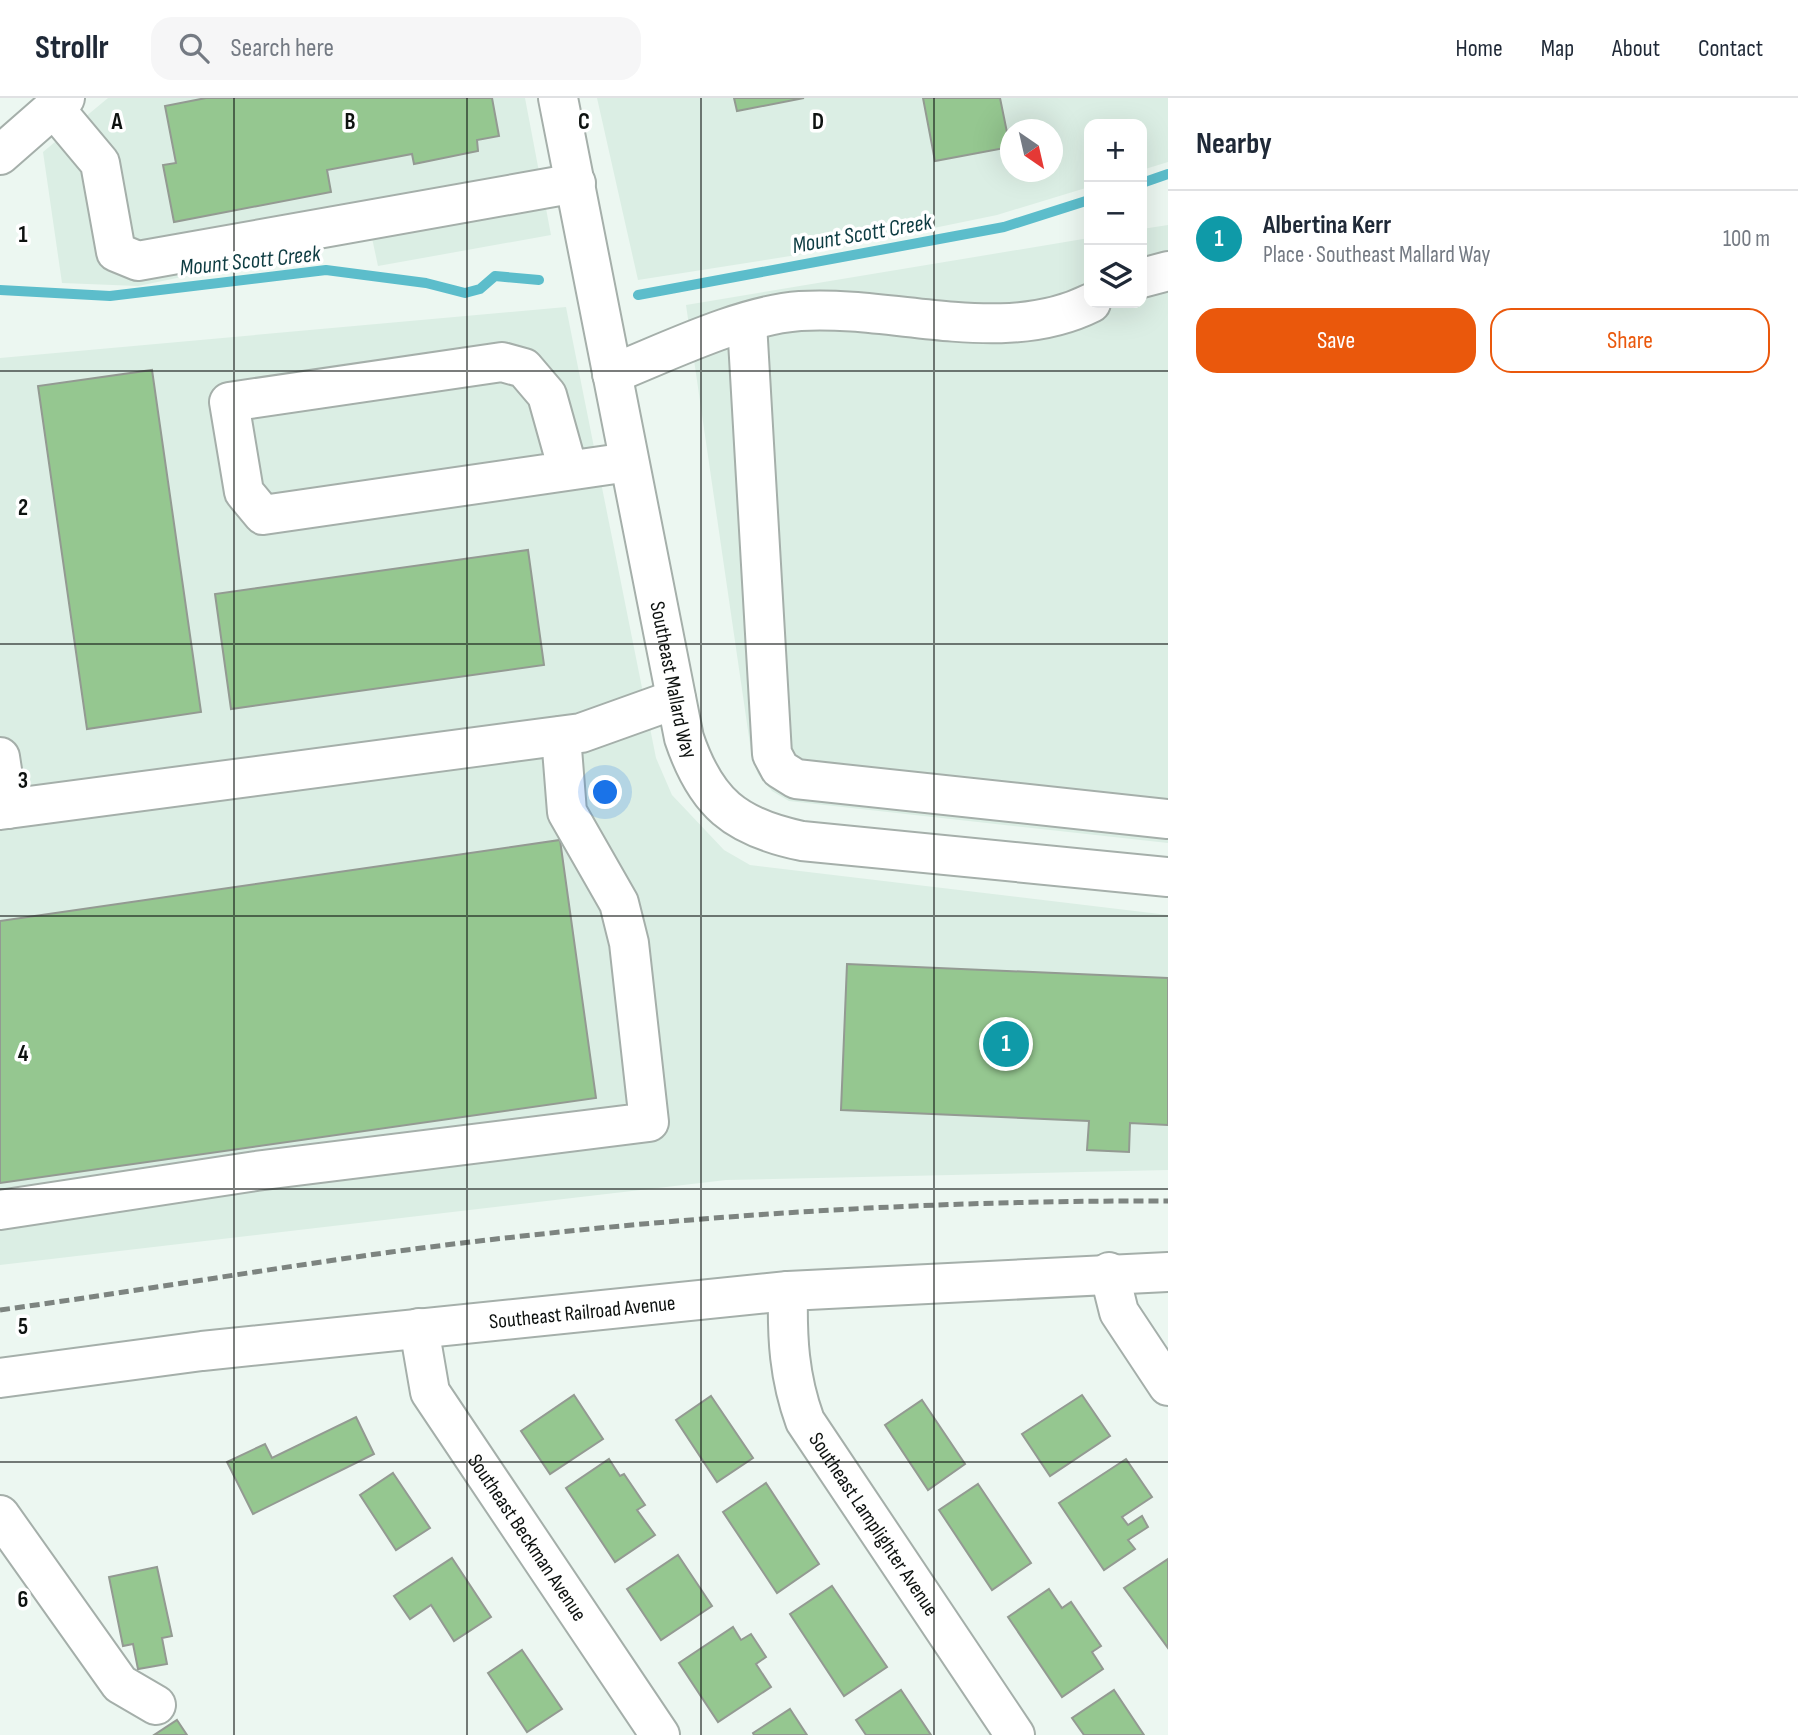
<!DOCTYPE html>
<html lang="en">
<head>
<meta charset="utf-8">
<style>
  body { margin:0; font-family:"Sofia Sans Condensed",sans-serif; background:#f6f6f7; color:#1f2937 }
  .controls { position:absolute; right:21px; top:21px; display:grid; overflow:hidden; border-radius:14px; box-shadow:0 7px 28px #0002 }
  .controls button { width:63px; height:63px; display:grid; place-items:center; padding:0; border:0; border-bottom:2px solid #e0e1e3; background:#fff; color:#1f2937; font:35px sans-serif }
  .compass { position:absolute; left:1000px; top:21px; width:63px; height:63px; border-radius:50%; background:#fff; box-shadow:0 7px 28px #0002; rotate:146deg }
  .you { position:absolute; left:606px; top:695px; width:24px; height:24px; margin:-18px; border:5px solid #fff; border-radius:50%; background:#1a73e8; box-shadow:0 0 0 10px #1a73e833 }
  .badge { display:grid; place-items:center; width:46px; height:46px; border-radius:50%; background:#ea580c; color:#fff; font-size:23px; font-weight:700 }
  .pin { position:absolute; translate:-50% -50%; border:4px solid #fff; box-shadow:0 2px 7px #0006 }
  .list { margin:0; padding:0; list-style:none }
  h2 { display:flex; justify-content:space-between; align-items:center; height:91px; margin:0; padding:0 28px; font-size:30px }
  h2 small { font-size:23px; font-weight:400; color:#747a83 }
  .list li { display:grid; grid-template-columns:46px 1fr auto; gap:21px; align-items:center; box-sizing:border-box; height:98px; padding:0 28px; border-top:2px solid #e0e1e3 }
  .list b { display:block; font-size:26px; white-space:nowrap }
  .list p { margin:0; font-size:23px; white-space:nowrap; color:#747a83 }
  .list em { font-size:23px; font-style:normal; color:#747a83 }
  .actions { display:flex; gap:14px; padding:21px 28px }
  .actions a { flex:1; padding:16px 0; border:2px solid #ea580c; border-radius:21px; text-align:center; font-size:24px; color:#ea580c }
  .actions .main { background:#ea580c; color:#fff }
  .icon { flex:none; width:38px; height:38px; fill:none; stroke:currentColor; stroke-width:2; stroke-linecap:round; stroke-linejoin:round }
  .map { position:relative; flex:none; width:1168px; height:1637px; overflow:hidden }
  header { display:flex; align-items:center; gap:42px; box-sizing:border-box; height:98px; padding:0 35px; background:#fff; border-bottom:2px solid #e0e1e3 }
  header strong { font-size:33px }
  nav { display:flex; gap:38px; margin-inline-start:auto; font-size:24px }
  .search { width:490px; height:63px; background:#f6f6f7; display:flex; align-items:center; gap:18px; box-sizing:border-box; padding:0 24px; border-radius:21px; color:#747a83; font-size:26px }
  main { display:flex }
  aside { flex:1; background:#fff }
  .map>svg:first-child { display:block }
  .built { fill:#dbeee4; fill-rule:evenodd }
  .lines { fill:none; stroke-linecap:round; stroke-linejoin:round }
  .stream { stroke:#5cbdcb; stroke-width:10 }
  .building { fill:#95c790; stroke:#939a92; stroke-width:2 }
  .minor-casing { stroke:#a5afaa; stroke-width:42 }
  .minor { stroke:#fff; stroke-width:38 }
  .rail { stroke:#7d8480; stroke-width:5; stroke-dasharray:10 5; stroke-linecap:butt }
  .grid { fill:none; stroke:#0e1210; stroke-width:2; stroke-opacity:0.55 }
  .labels { text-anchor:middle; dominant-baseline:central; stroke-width:7; stroke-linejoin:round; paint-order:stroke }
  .street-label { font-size:21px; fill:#0e1210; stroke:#fff }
  .water-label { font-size:23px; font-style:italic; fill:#0e3c42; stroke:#fff }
  .grid-label { font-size:23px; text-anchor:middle; font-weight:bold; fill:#0e1210; stroke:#fff; stroke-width:7; stroke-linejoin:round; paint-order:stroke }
</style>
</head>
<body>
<header>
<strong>Strollr</strong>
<div class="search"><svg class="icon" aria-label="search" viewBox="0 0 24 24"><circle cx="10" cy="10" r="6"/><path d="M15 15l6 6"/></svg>Search here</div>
<nav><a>Home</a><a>Map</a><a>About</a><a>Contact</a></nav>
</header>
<main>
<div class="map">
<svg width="1168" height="1637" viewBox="0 0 1168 1637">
  <rect width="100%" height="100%" fill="#ecf7f1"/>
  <!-- built -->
  <g class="built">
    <path d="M108,0H525L551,137L378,168L372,140L138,188L62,185L43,54Z"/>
    <path d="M597,0H1168V64L1142,72V26H1089V89L997,117L822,153L638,182ZM1010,32H1052V74H1010Z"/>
    <path d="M1168,127V745L789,703L772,693L758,676L752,660L686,207L1089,140V205H1142V131Z"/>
    <path d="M566,209L656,660L672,697L724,752L750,767L1168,817V1072L726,1082L0,1167V260Z"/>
  </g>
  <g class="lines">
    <!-- stream -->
    <g class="stream">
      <path d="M1142,85L1168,76"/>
      <path d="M0,192L110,198L326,172L426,185L465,195L480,191L495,178L539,182"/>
      <path d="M638,197L1004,129L1089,102"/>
    </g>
  </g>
  <!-- building -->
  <g class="building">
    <path d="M206,0H492L499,38L477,42L478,53L414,66L412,56L327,72L331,94L174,124L163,67L176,65L165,8Z"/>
    <path d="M734,0H804L737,13Z"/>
    <path d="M923,0H1000L1010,49L935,63Z"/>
    <path d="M152,272L201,614L87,631L38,288Z"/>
    <path d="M528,452L544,567L231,611L215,496Z"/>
    <path d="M560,742L596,1000L0,1085V823Z"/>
    <path d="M847,866L1168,880V1027L1130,1025L1129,1054L1087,1052L1089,1023L841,1012Z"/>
    <path d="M574,1297L603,1341L550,1376L521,1333Z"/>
    <path d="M1082,1297L1110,1338L1050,1378L1022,1336Z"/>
    <path d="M711,1298L753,1360L717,1384L676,1322Z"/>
    <path d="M922,1302L965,1366L928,1392L885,1327Z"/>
    <path d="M356,1319L374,1356L253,1416L227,1364L265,1346L272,1360Z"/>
    <path d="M609,1361L620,1378L624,1376L645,1407L637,1412L655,1437L615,1464L566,1390Z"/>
    <path d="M1126,1361L1152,1399L1122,1419L1128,1427L1142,1418L1148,1429L1128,1442L1135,1451L1104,1472L1059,1405Z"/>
    <path d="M393,1375L430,1430L396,1452L360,1397Z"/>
    <path d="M766,1385L819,1466L777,1495L723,1414Z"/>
    <path d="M978,1386L1031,1465L992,1492L939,1412Z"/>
    <path d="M678,1457L712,1508L661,1542L627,1491Z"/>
    <path d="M452,1460L491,1519L454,1543L431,1507L410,1521L394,1498Z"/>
    <path d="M1168,1461V1550L1124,1490Z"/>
    <path d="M157,1469L172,1538L162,1540L167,1566L138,1571L133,1546L123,1548L109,1479Z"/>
    <path d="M832,1488L887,1569L844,1598L790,1516Z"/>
    <path d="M1049,1491L1062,1510L1071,1504L1101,1548L1092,1554L1103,1571L1062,1599L1008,1519Z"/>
    <path d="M733,1529L741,1542L751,1536L766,1559L756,1566L771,1589L718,1624L679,1565Z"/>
    <path d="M522,1552L562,1611L527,1634L488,1575Z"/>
    <path d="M901,1592L931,1637H866L856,1622Z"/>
    <path d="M1114,1592L1144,1637H1084L1072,1620Z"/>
    <path d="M790,1611L807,1637H754L753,1635Z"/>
    <path d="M177,1622L187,1637H154Z"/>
  </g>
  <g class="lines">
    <!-- minor casing -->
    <g class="minor-casing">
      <g id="minor">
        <path id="s1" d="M558,0L684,640C706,705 735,729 802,743L1168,779"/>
        <path d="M54,10L100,65L116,154L138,163L576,85"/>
        <path d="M0,57L65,0"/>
        <path d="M1142,180L1168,173"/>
        <path d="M747,225L772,656L780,671L796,681L1168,721"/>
        <path d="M612,276C667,254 742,217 800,213C895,207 1003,249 1091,205"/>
        <path d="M568,372L547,297L524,270L502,264L229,304L244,394L263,417L629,364"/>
        <path d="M0,659L8,711"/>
        <path d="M0,712L581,635L676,601"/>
        <path d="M0,1112L256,1073L649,1024L629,845L619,805L567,714L561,638"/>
        <path d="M1109,1174L1119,1214L1168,1288"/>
        <path id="s2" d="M788,1193C787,1240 789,1279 805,1323L1015,1637"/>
        <path id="s3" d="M419,1230L430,1294L660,1637"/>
        <path id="s4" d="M0,1280L202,1253L788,1193L1168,1174"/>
        <path d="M0,1417L120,1586L156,1607"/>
      </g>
    </g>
    <!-- minor -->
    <use href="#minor" class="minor"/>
    <!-- rail -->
    <path class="rail" d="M0,1212C131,1194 261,1172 391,1154C648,1120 909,1102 1168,1103"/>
  </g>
  <!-- grid -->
  <path class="grid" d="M234,0V1637M467,0V1637M701,0V1637M934,0V1637M0,273H1168M0,546H1168M0,818H1168M0,1091H1168M0,1364H1168"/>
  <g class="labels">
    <!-- street labels -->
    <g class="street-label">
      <text stroke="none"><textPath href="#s1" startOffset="593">Southeast Mallard Way</textPath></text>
      <text stroke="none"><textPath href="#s4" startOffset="586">Southeast Railroad Avenue</textPath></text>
      <text stroke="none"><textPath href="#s2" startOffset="256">Southeast Lamplighter Avenue</textPath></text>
      <text stroke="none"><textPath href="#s3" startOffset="240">Southeast Beckman Avenue</textPath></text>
    </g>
    <!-- water labels -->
    <g class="water-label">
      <text transform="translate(862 136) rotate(-10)">Mount Scott Creek</text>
      <text transform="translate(250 163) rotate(-6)">Mount Scott Creek</text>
    </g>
  </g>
  <g class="grid-label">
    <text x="117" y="31">A</text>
    <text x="350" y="31">B</text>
    <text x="584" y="31">C</text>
    <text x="818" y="31">D</text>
    <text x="23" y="144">1</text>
    <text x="23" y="417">2</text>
    <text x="23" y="690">3</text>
    <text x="23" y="963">4</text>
    <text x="23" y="1236">5</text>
    <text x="23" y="1509">6</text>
  </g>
</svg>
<div class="controls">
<button>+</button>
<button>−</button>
<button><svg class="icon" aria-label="layers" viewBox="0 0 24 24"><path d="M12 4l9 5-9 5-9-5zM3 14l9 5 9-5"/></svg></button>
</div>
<svg class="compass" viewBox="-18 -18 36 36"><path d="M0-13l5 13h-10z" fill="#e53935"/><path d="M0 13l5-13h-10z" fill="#747a83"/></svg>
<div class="you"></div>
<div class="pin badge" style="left:1006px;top:946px;background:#0f9aa8">1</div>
</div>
<aside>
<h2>Nearby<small></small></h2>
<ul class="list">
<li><span class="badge" style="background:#0f9aa8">1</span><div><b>Albertina Kerr</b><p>Place · Southeast Mallard Way</p></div><em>100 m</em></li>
</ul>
<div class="actions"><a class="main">Save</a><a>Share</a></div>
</aside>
</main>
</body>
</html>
